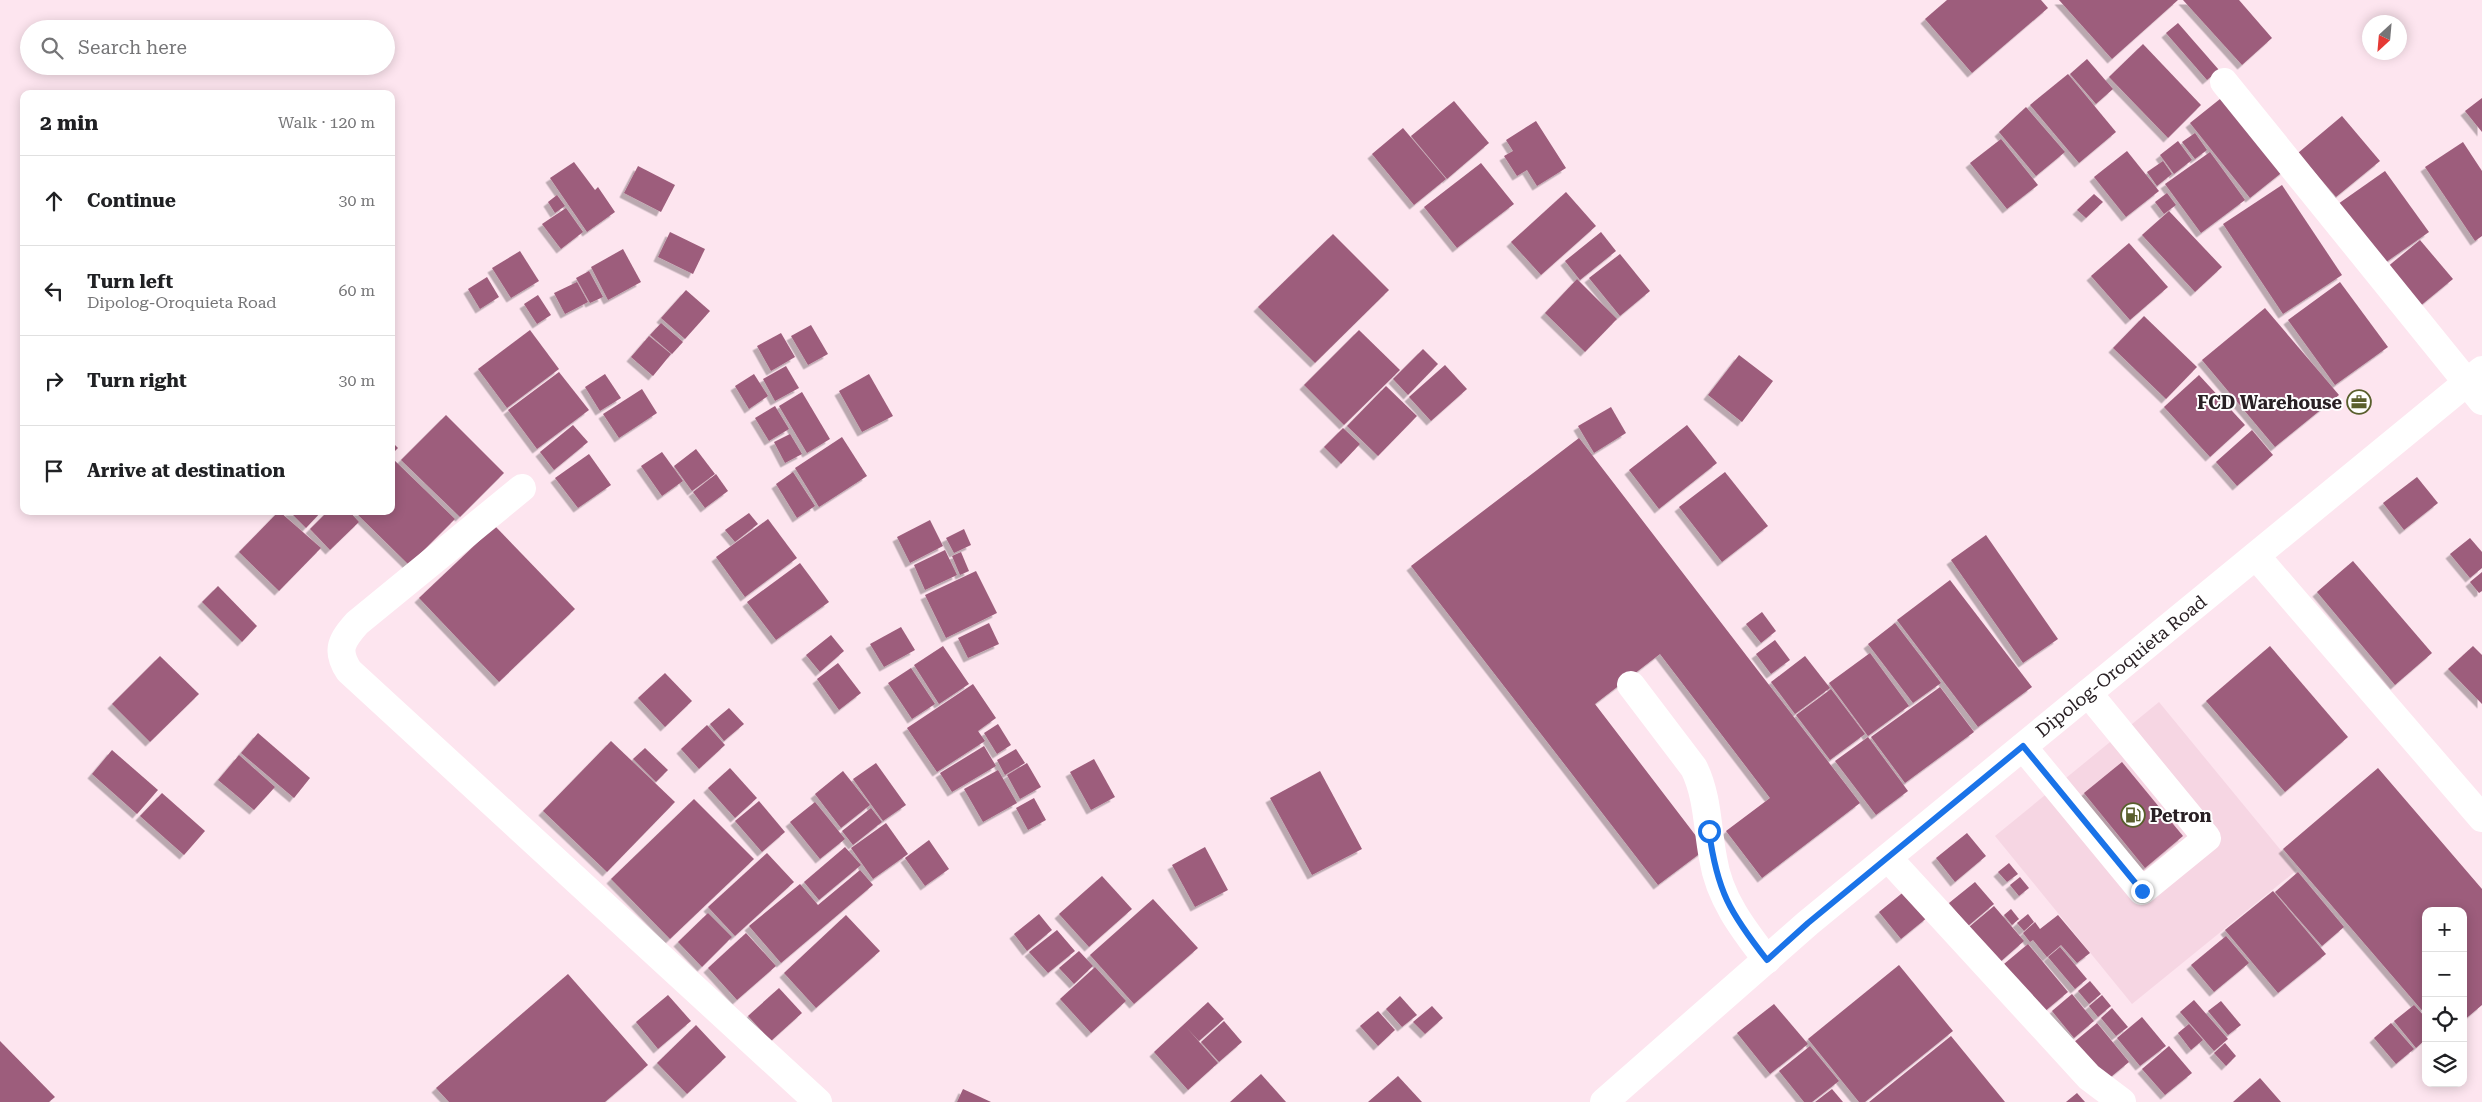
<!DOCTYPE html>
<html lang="en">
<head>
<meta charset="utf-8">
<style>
  body { margin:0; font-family:"Roboto Serif",serif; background:#f2f2f2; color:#202124 }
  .controls { position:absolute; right:15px; bottom:15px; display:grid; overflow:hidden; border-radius:10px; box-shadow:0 2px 12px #0003 }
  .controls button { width:45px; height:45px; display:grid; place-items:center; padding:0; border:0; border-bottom:1px solid #e0e0e0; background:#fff; color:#202124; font:25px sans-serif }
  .compass { position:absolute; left:2362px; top:15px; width:45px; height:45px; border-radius:50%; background:#fff; box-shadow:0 2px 12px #0003; rotate:206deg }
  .stop { position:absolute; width:15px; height:15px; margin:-11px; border:4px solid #1a73e8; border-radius:50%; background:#fff }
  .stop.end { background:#1a73e8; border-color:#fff; box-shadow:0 1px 5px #0008 }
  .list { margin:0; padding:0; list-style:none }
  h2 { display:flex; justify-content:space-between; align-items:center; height:65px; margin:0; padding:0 20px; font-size:21px }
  h2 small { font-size:16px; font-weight:400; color:#757577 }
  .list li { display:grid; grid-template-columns:32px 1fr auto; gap:15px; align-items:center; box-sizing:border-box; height:90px; padding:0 20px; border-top:1px solid #e0e0e0 }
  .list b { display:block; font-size:19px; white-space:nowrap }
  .list p { margin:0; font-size:16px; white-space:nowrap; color:#757577 }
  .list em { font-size:16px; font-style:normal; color:#757577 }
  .icon { flex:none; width:28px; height:28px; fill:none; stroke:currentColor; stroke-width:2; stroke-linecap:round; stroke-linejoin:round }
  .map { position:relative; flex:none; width:2482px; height:1102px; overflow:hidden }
  .search { position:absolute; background:#fff; box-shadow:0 2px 12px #0003; left:20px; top:20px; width:375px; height:55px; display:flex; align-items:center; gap:12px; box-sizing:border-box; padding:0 18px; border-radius:28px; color:#757577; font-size:19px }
  .panel { position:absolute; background:#fff; box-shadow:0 2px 12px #0003; left:20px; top:90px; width:375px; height:425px; border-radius:10px }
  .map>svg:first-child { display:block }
  .built { fill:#f6d6e3 }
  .building { fill:#9d5d7b; filter:url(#shadow) }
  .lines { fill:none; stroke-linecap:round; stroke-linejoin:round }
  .minor { stroke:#fff; stroke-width:28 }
  .major { stroke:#fff; stroke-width:28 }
  .route { stroke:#1a73e8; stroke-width:6 }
  .labels { text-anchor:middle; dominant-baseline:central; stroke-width:4; stroke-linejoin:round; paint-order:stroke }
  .poi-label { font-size:18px; font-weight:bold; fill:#292024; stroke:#fff; text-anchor:end }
  .street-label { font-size:18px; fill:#292024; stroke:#fff }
</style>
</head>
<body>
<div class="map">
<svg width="2482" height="1102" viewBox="0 0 2482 1102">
  <defs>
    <filter id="shadow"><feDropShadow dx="-4.5" dy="4.5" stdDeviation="0" flood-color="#0004"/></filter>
  </defs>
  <rect width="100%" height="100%" fill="#fde5ef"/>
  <!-- built -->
  <path class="built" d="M2159,702L2297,870L2132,1004L1995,836Z"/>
  <!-- building -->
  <g class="building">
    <path d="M1947,0H2041L2048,8L1972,73L1925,19Z"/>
    <path d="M2059,0H2178L2112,59Z"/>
    <path d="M2183,0H2239L2272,38L2242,65Z"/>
    <path d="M2178,23L2219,70L2207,80L2166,33Z"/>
    <path d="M2143,44L2201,105L2168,138L2109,77Z"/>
    <path d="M2087,59L2113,89L2096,104L2070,74Z"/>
    <path d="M2068,74L2116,132L2079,163L2030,105Z"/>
    <path d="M2225,95L2285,170L2250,198L2190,123Z"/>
    <path d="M2482,98V132L2465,111Z"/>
    <path d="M1454,101L1489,143L1447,179L1411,136Z"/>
    <path d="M2026,107L2065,152L2036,176L1999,132Z"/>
    <path d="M2342,116L2380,161L2336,197L2298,153Z"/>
    <path d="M1536,121L1566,168L1537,186L1527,170L1517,176L1504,156L1513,151L1506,140Z"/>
    <path d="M1403,128L1446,179L1414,205L1372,154Z"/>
    <path d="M2195,133L2207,150L2195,159L2182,142Z"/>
    <path d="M2001,139L2038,185L2007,209L1970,163Z"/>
    <path d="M2178,141L2192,160L2174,174L2160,155Z"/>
    <path d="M2463,142L2482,171V236L2475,241L2425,167Z"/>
    <path d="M2127,151L2159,191L2126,217L2094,177Z"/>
    <path d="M2210,152L2245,200L2201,233L2165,184Z"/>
    <path d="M2163,161L2172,174L2157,186L2147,172Z"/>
    <path d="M574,162L595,190L598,187L615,212L587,232L550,178Z"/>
    <path d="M1481,163L1514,204L1457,248L1424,207Z"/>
    <path d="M638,166L675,185L661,212L624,193Z"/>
    <path d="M2385,171L2429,232L2382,265L2338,204Z"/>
    <path d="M2282,185L2342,275L2283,314L2223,224Z"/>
    <path d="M1566,192L1596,226L1541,275L1511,242Z"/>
    <path d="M2167,193L2176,205L2164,214L2155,202Z"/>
    <path d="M2094,194L2103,202L2086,218L2077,210Z"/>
    <path d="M557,195L565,206L555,213L548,202Z"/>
    <path d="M566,208L583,232L561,249L542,224Z"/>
    <path d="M2169,211L2222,267L2195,292L2142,235Z"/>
    <path d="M670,232L705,249L693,274L658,257Z"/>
    <path d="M1601,232L1616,251L1580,280L1565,261Z"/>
    <path d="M1333,234L1389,290L1315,363L1258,307Z"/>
    <path d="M2420,240L2453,279L2419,307L2386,268Z"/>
    <path d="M2129,243L2168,287L2130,320L2091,276Z"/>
    <path d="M623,249L641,282L608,300L591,267Z"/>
    <path d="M520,251L539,281L511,298L492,268Z"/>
    <path d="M1620,254L1650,291L1620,316L1589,278Z"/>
    <path d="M589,271L603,297L590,303L576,278Z"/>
    <path d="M487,277L499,297L480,309L468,289Z"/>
    <path d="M1577,279L1617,319L1585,352L1545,313Z"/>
    <path d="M577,282L588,302L565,314L554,293Z"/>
    <path d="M2340,282L2388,347L2335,385L2288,320Z"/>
    <path d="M686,290L710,311L685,339L661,318Z"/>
    <path d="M538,295L551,315L537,324L524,304Z"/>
    <path d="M2265,308L2339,395L2275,447L2202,360Z"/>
    <path d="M2144,316L2197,367L2166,399L2113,348Z"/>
    <path d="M661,323L683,342L672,354L650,335Z"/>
    <path d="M811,325L828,354L808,365L791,336Z"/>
    <path d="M530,330L559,369L507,408L478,369Z"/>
    <path d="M1359,330L1400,370L1344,425L1304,385Z"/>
    <path d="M781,333L795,357L771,371L757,346Z"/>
    <path d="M649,336L671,354L653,376L631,357Z"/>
    <path d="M1423,349L1438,364L1408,395L1393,379Z"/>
    <path d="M1739,355L1773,381L1742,422L1708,395Z"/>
    <path d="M1445,365L1467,389L1431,421L1409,397Z"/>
    <path d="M786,366L799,388L775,401L763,379Z"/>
    <path d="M559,372L589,410L537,449L508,410Z"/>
    <path d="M605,374L621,398L600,411L585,387Z"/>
    <path d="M754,374L768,396L749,409L735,386Z"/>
    <path d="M869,374L893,416L862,432L839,391Z"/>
    <path d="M2199,375L2245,425L2210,457L2164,407Z"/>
    <path d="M1386,386L1417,416L1378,456L1347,426Z"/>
    <path d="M642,389L657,413L619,438L603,414Z"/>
    <path d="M802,392L830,439L807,453L779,406Z"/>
    <path d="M775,406L789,429L769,441L755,418Z"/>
    <path d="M1611,407L1626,433L1594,453L1578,426Z"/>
    <path d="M446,415L504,473L460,517L401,460Z"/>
    <path d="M573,425L588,442L554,470L540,452Z"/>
    <path d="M1687,425L1717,463L1659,509L1629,470Z"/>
    <path d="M1343,428L1360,444L1341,464L1324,447Z"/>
    <path d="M2252,430L2273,455L2237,486L2216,462Z"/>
    <path d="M790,434L802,454L785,463L774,442Z"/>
    <path d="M842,437L867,476L819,507L795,468Z"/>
    <path d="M1579,438L1860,803L1762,878L1726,831L1770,798L1660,654L1595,704L1706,849L1658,885L1411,566Z"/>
    <path d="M391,441L398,448L391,455Z"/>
    <path d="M696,449L715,474L692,491L674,466Z"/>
    <path d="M662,452L683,481L662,496L641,466Z"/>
    <path d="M589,454L611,485L578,508L555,478Z"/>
    <path d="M393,459L455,519L409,565L354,511H391Z"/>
    <path d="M793,472L815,506L797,518L776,484Z"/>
    <path d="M1725,472L1768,526L1722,562L1679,507Z"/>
    <path d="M716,474L728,491L705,508L693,492Z"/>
    <path d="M2417,477L2438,503L2404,530L2383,503Z"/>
    <path d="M279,511L321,548L279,591L239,552Z"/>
    <path d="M289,511H322L306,528Z"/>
    <path d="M328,511H349L359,522L330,550L310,529Z"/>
    <path d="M749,513L758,524L735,542L725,530Z"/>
    <path d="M768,519L797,558L745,597L716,557Z"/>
    <path d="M930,520L943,546L910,563L897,537Z"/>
    <path d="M495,526L575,609L499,682L419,598Z"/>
    <path d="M964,529L971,545L954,553L946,538Z"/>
    <path d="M1986,535L2058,639L2023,663L1951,560Z"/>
    <path d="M2470,538L2482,552V568L2470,578L2450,554Z"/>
    <path d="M945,550L957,575L925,590L914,565Z"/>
    <path d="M961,552L969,571L960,575L952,556Z"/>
    <path d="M2353,561L2432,653L2395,685L2317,592Z"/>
    <path d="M800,563L829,602L776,640L747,602Z"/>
    <path d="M976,571L997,613L946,638L925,595Z"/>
    <path d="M2482,572V591L2479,593L2470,582Z"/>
    <path d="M1950,580L2032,687L1978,727L1897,620Z"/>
    <path d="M218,586L257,626L242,642L202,602Z"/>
    <path d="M1762,612L1776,631L1761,643L1746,624Z"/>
    <path d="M989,623L999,644L968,658L958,638Z"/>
    <path d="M1895,623L1941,683L1913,703L1868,644Z"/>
    <path d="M901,627L915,650L884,667L870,644Z"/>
    <path d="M831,635L844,651L820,672L806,655Z"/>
    <path d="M1775,640L1790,660L1771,674L1756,654Z"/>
    <path d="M943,646L969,684L939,704L914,665Z"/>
    <path d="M2270,646L2348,737L2285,792L2206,701Z"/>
    <path d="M2473,646L2482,655V704L2448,669Z"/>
    <path d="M1870,653L1909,706L1868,736L1829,683Z"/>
    <path d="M160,656L199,694L150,742L112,704Z"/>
    <path d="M1805,656L1830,688L1795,714L1771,682Z"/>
    <path d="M838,663L861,693L839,710L817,679Z"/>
    <path d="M911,668L935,704L912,719L888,683Z"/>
    <path d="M665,673L692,701L665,727L638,698Z"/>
    <path d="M973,684L996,718L978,731L985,741L937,772L907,728Z"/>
    <path d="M1940,687L1974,732L1905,783L1871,737Z"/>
    <path d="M1831,689L1865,734L1830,760L1796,715Z"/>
    <path d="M729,708L744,724L724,741L710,724Z"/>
    <path d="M998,724L1011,745L997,754L984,733Z"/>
    <path d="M707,725L725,745L699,769L681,749Z"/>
    <path d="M258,733L310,778L294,798L241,753Z"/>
    <path d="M1868,737L1908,791L1876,815L1835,761Z"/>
    <path d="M611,741L675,802L607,872L543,811Z"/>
    <path d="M984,746L996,766L952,792L940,773Z"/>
    <path d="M645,748L668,770L656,782L633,759Z"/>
    <path d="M1016,749L1025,763L1005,775L997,760Z"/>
    <path d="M112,750L158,790L137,814L92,774Z"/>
    <path d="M239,755L275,787L254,810L218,780Z"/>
    <path d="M1094,759L1115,797L1091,810L1070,772Z"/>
    <path d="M2122,762L2183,836L2145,868L2084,793Z"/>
    <path d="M876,763L906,805L883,821L853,779Z"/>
    <path d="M1027,763L1041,787L1020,799L1007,775Z"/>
    <path d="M730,768L757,798L735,818L708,788Z"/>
    <path d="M2378,768L2482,889V1005L2463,1021V911H2426V1015L2283,849Z"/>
    <path d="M998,770L1017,803L983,822L964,789Z"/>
    <path d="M843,771L870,805L841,828L815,794Z"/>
    <path d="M1320,771L1362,849L1312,875L1270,798Z"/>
    <path d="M162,793L205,831L184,855L140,816Z"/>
    <path d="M1034,798L1046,820L1028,830L1016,808Z"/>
    <path d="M694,799L754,859L670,939L611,879Z"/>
    <path d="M759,801L785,832L762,852L735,821Z"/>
    <path d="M815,802L845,839L820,859L790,822Z"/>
    <path d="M871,808L882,822L853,845L842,831Z"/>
    <path d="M886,823L908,854L873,879L851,848Z"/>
    <path d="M1967,833L1986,856L1955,882L1936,858Z"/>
    <path d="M929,840L949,869L925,886L905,858Z"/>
    <path d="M845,847L861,865L819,900L804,882Z"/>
    <path d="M1205,847L1228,890L1195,907L1172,865Z"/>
    <path d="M767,853L794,882L735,936L708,907Z"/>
    <path d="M2009,863L2018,874L2007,882L1998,872Z"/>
    <path d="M860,870L873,885L781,963L749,926L800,884L818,905Z"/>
    <path d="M2298,872L2344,927L2322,946L2275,892Z"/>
    <path d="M1102,876L1132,909L1089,947L1059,914Z"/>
    <path d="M2020,877L2029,888L2019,896L2010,885Z"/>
    <path d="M1975,882L1994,904L1968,926L1949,903Z"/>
    <path d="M1906,890L1928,917L1901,939L1879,912Z"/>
    <path d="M2273,891L2326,954L2278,993L2225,930Z"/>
    <path d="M1153,899L1198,948L1134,1004L1090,955Z"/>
    <path d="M1994,906L2024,941L1999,963L1969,927Z"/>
    <path d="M2011,909L2019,919L2012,925L2004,915Z"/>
    <path d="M708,913L732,937L702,967L678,942Z"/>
    <path d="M1039,914L1052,930L1027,951L1014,934Z"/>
    <path d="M2028,914L2034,922L2024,931L2017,923Z"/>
    <path d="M846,915L880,951L816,1008L784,973Z"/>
    <path d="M2058,915L2090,953L2077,963L2061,945L2047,957L2033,940L2030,942L2023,933L2035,922L2040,929Z"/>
    <path d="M1057,930L1075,951L1048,973L1029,952Z"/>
    <path d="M746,933L776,966L737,1000L708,968Z"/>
    <path d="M2226,936L2249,963L2214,992L2191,965Z"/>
    <path d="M2028,944L2068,992L2044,1012L2004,964Z"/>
    <path d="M2060,947L2087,979L2075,989L2048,957Z"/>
    <path d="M1079,951L1093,966L1074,984L1059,968Z"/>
    <path d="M1899,965L1953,1031L1865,1102H1859L1808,1039Z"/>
    <path d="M1095,967L1126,1001L1091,1033L1060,999Z"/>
    <path d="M568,974L648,1065L605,1102H449L436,1088Z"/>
    <path d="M2090,981L2101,994L2089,1004L2078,991Z"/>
    <path d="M779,988L802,1013L771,1041L748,1016Z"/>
    <path d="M2072,994L2094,1021L2074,1038L2052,1011Z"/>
    <path d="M668,995L691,1021L658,1049L636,1022Z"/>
    <path d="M2102,995L2111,1006L2098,1017L2089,1006Z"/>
    <path d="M1400,996L1417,1015L1402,1027L1386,1009Z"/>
    <path d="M2194,1000L2228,1039L2214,1051L2180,1012Z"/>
    <path d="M2221,1001L2241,1025L2228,1035L2208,1011Z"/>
    <path d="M1208,1002L1224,1019L1199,1041L1186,1027L1218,1063L1188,1090L1154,1052Z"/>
    <path d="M1774,1004L1808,1044L1770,1074L1737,1033Z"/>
    <path d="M2414,1005L2426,1018V1039L2416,1048L2394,1021Z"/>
    <path d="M1432,1006L1443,1018L1425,1034L1413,1022Z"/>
    <path d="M2112,1008L2128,1027L2116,1036L2101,1018Z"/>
    <path d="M1378,1011L1395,1030L1378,1046L1360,1026Z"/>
    <path d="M2142,1017L2166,1046L2140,1066L2117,1038Z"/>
    <path d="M1224,1021L1242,1042L1219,1062L1201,1042Z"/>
    <path d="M2097,1023L2129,1062L2106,1081L2073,1043Z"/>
    <path d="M2391,1023L2414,1049L2396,1064L2374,1038Z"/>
    <path d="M2189,1024L2203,1040L2191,1050L2178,1033Z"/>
    <path d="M696,1025L726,1057L687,1094L657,1063Z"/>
    <path d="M1951,1036L2005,1102H1869Z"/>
    <path d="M0,1041L55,1097L49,1102H0Z"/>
    <path d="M2225,1043L2236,1056L2226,1066L2214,1053Z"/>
    <path d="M1810,1046L1839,1081L1812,1102H1804L1779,1071Z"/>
    <path d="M2169,1046L2192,1073L2165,1095L2142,1069Z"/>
    <path d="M1261,1074L1286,1102H1230Z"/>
    <path d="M1398,1076L1422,1102H1368Z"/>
    <path d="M2260,1078L2281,1102H2233Z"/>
    <path d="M963,1089L991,1102H957Z"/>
    <path d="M1832,1089L1843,1102H1815Z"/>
    <path d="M2077,1093L2085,1102H2066Z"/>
  </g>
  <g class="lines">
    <!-- minor -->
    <g class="minor">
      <path d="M2224,82L2482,401"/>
      <path d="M522,488L357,623C342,640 335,650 349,671L818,1102"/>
      <path d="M2256,556L2482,818"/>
      <path d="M1631,685L1694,768C1708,797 1707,827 1713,858C1719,898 1743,929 1767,960"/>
      <path d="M2023,747L2142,891L2207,838L2088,693"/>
      <path d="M1888,858L2089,1077L2122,1102"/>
    </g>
    <!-- major -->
    <path class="major" d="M1604,1102L1808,923L2482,370"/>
  </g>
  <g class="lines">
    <!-- route -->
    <path class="route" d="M1709,831C1717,891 1730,913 1767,960L1808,923L2023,746L2142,891"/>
  </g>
  <!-- icons -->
  <defs>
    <g id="office-ring" transform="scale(1.25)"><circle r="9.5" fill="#fff" stroke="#595f2d" stroke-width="1.5"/><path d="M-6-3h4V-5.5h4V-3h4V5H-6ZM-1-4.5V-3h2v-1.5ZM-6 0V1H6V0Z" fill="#595f2d"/></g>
    <g id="fuel-ring" transform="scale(1.25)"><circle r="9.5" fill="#fff" stroke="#595f2d" stroke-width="1.5"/><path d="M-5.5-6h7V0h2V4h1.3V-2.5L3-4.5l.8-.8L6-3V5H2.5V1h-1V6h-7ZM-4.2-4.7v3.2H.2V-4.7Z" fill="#595f2d"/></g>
  </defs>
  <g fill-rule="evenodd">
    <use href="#office-ring" x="2359" y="402"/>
    <use href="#fuel-ring" x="2133" y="815"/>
  </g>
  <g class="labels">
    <!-- poi labels -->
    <g class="poi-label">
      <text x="2342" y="402">FCD Warehouse</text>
      <text x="2150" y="815" text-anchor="start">Petron</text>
    </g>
    <!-- street labels -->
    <g class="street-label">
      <text transform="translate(2121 666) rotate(-39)">Dipolog-Oroquieta Road</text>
    </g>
  </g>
</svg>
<div class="controls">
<button>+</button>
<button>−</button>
<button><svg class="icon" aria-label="locate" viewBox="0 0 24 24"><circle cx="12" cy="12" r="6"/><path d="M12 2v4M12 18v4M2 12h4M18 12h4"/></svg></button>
<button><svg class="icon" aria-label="layers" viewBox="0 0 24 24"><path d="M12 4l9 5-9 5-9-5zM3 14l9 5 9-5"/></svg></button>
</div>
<svg class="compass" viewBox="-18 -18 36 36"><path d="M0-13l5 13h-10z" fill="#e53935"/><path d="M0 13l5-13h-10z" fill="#757577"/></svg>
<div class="stop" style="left:1709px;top:831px"></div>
<div class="stop end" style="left:2142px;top:891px"></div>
<div class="search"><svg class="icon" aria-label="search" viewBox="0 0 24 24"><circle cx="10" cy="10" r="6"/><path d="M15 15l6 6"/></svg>Search here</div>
<section class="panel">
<h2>2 min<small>Walk · 120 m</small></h2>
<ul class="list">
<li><svg class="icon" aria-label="ahead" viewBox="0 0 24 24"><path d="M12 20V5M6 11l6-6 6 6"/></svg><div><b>Continue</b></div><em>30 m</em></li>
<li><svg class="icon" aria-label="left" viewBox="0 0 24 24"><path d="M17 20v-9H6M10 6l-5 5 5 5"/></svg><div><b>Turn left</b><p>Dipolog-Oroquieta Road</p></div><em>60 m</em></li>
<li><svg class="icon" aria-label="right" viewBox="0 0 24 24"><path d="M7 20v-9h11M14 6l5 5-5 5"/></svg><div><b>Turn right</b></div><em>30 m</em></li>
<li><svg class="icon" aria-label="arrive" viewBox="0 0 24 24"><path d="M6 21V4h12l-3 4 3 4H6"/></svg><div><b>Arrive at destination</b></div></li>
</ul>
</section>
</div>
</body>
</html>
